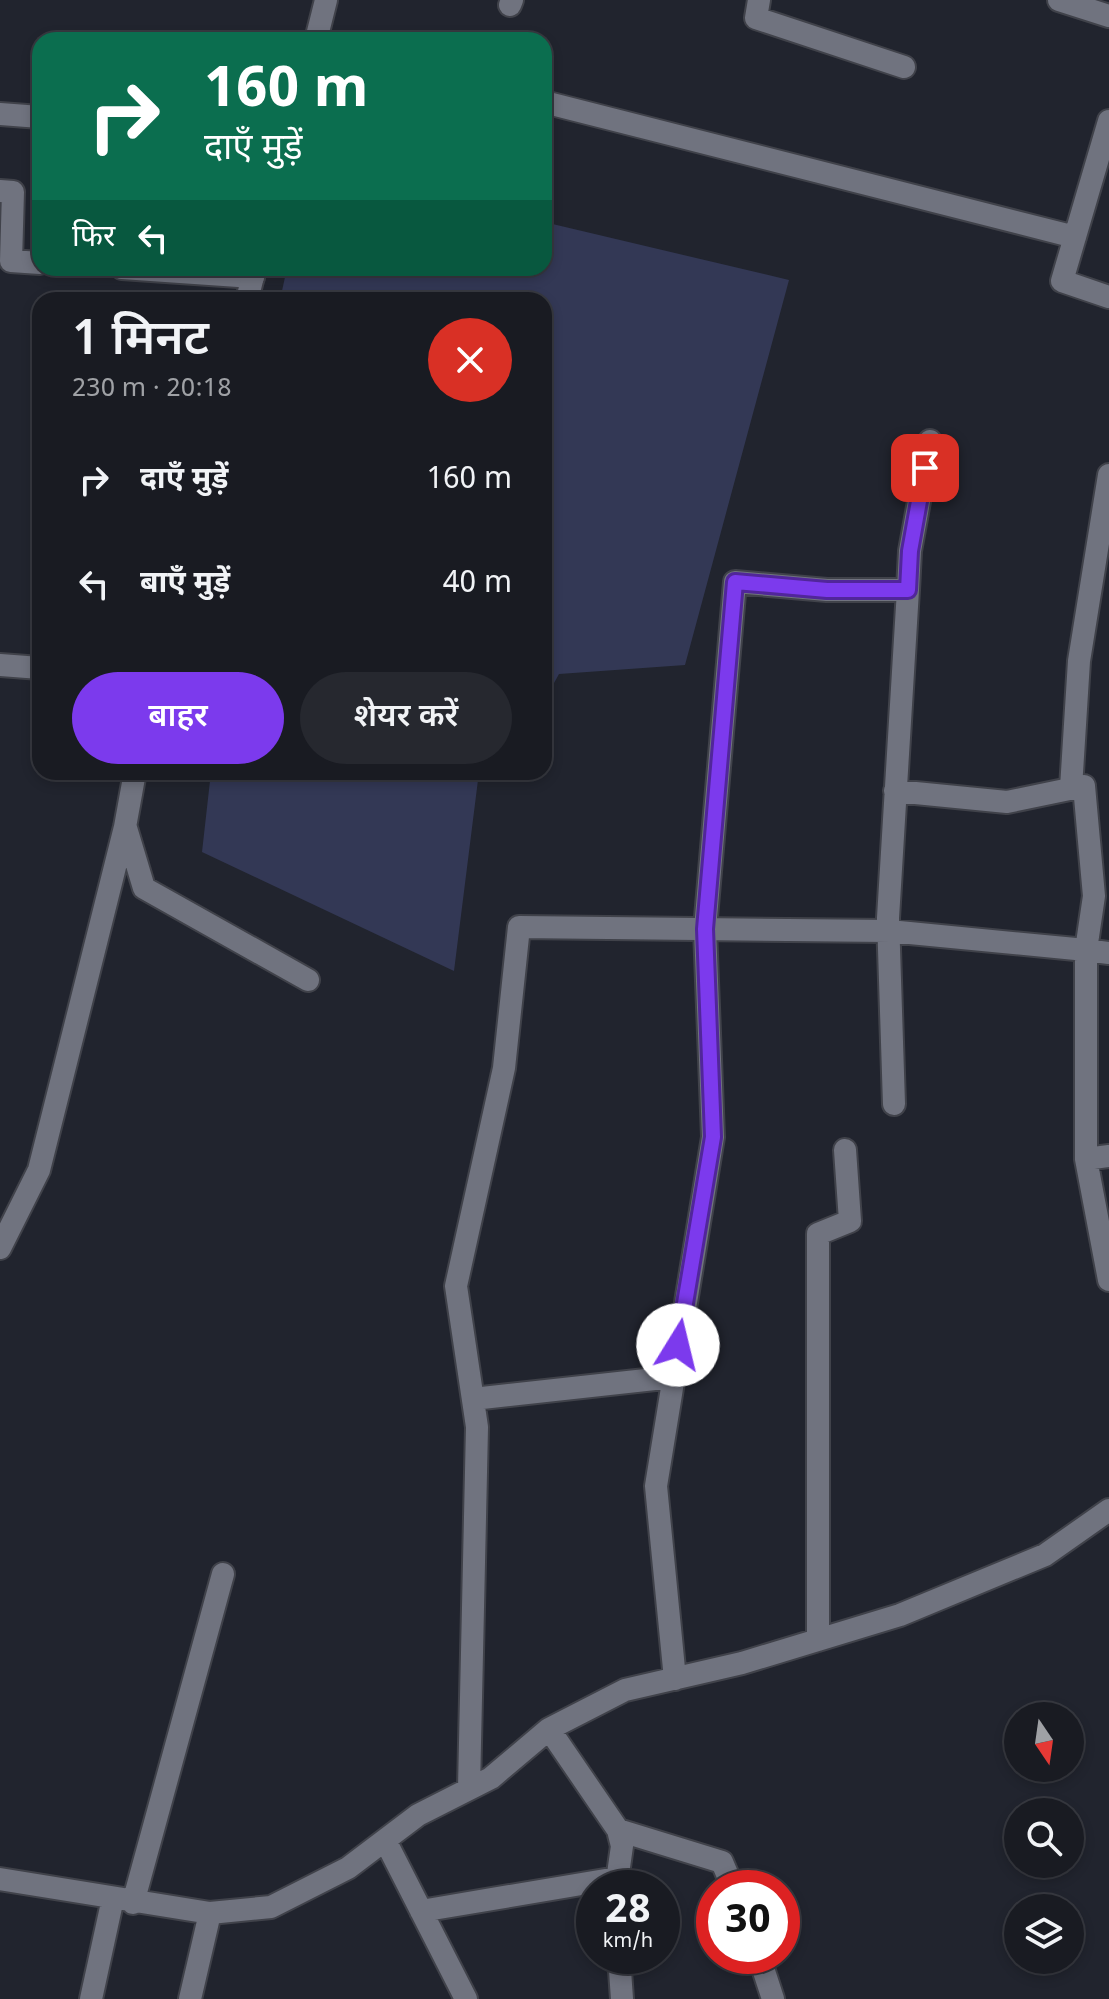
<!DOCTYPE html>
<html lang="hi">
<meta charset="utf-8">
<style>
body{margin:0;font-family:Georgia,"Noto Sans Devanagari",serif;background:#26282f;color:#f1f3f6;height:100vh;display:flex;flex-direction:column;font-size:30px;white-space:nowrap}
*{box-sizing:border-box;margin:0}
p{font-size:26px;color:#9fa1a5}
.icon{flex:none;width:44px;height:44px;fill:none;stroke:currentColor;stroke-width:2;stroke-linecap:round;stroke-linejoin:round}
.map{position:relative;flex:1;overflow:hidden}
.details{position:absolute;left:32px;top:292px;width:520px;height:488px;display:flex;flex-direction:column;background:#191b22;border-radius:24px;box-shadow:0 4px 12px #0003,0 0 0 2px #373940}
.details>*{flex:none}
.hud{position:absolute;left:32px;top:32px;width:520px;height:244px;border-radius:24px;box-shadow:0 4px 12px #0003,0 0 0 2px #373940;background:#0b6e4f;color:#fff;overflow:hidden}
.needle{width:52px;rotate:167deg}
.controls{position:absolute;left:1004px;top:1702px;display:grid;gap:16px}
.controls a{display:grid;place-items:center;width:80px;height:80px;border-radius:50%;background:#191b22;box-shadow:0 4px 12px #0003,0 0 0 2px #373940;font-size:40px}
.speed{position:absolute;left:576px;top:1870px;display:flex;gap:16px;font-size:40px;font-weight:700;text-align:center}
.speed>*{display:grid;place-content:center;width:104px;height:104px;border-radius:50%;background:#191b22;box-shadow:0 4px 12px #0003,0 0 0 2px #373940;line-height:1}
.speed small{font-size:20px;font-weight:400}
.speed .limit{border:12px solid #d22;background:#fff;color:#111}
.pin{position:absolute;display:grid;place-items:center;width:68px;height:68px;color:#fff;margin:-34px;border-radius:16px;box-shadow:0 4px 12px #0006}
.me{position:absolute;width:88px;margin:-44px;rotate:9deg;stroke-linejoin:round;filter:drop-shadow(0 0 6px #0008)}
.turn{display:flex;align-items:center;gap:28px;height:168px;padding:0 40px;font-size:36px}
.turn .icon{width:104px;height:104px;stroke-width:2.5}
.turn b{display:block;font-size:56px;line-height:68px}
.then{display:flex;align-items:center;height:76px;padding:0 40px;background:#0003;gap:16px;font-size:30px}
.round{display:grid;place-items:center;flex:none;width:84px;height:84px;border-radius:42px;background:#26282f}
.summary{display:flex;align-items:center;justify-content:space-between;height:136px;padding:0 40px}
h1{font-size:48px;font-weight:600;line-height:60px}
.button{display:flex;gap:16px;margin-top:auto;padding:16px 40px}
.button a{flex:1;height:92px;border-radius:48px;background:#7c3aed;color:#fff;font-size:32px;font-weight:600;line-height:92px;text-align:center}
.button a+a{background:#26282f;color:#f1f3f6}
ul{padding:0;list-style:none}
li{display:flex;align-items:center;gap:24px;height:104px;padding:0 40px}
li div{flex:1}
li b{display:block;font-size:30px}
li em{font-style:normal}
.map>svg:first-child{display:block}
.green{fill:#333855}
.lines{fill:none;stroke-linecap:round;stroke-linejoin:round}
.minor-casing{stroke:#40424a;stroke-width:26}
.tertiary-casing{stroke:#40424a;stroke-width:26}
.minor{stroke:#70737f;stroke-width:22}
.tertiary{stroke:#70737f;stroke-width:22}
.route-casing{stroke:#51269a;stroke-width:20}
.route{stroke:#7c3aed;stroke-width:14}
</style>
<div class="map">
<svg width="1109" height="1999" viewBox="0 0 1109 1999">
<rect width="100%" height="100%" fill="#21242e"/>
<path class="green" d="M544,222l245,58 -104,385 -126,9 -15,27v-401h-264l7,-32h257z
M211,772h268l-25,199 -252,-119z"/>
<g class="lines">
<g class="minor-casing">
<path id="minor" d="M759,0l-3,18 148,49
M1059,0l50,16
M510,5l2,-5
M544,102l531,135
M0,114l40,3
M1109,121l-47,160 47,16
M0,191l13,1 -2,69 29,2
M122,268l131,9
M908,590l2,-39 20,-110
M1071,788l8,-127 30,-186
M895,791l112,11 77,-16 10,110 -8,54 23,3
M126,828l18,60 164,92
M1086,1159l23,-3
M0,1248l39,-78 86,-343 10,-55
M473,1399l200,-22
M818,1640v-406l32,-13 -5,-71
M675,1679l-19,-193 57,-349 -8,-208 30,-347 92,8h81l-20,328 6,186
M549,1729l69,101 4,16 -6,42
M469,1788l8,-361 -21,-141 48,-218 15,-141 370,4 197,19v209l23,121
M618,1830l104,32 11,26
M385,1840l81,159
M0,1879l210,34 61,-6 77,-39 70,-53 73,-37 58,-49 76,-39 117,-27 158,-48 145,-60 64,-45
M133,1903l90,-329
M421,1911l196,-33
M619,1956l3,43
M759,1956l14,43
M91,1999l22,-101
M190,1999l20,-86"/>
</g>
<g class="tertiary-casing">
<path id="tertiary" d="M316,40l10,-40
M247,300l8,-32
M0,665l40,3"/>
</g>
<use href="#minor" class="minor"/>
<use href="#tertiary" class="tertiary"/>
</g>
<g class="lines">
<g class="route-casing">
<path id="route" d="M678,1345l35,-208 -8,-208 30,-347 92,8h81l2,-39 15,-83"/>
</g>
<use href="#route" class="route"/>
</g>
</svg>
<div class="controls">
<a><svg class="needle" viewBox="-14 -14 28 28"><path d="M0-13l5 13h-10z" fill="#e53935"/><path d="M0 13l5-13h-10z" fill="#9fa1a5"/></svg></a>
<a><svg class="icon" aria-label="search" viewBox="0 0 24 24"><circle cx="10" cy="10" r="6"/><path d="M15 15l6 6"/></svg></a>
<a><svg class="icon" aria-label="layers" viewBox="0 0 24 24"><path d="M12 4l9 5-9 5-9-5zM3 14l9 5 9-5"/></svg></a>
</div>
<div class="speed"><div>28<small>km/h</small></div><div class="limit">30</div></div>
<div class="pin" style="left:925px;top:468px;background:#d93025"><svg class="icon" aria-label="arrive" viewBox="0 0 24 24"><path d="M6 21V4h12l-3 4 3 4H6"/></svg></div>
<svg class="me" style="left:678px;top:1345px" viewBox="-20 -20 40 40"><circle r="19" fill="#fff"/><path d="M0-13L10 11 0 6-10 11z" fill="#7c3aed"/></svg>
<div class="hud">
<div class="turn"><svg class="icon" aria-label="right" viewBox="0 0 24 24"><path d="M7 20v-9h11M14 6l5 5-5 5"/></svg><div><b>160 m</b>दाएँ मुड़ें</div></div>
<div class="then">फिर<svg class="icon" aria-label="left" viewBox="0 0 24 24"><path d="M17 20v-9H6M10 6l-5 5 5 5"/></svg></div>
</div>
<section class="details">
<div class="summary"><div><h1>1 मिनट</h1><p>230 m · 20:18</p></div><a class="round" style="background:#d93025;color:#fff"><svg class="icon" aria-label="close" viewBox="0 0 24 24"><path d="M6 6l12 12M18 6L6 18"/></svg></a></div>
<ul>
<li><svg class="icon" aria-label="right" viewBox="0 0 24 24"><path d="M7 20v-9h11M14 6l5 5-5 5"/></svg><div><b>दाएँ मुड़ें</b></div><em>160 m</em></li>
<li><svg class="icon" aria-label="left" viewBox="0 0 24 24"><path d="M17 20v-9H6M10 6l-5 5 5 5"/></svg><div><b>बाएँ मुड़ें</b></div><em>40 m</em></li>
</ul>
<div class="button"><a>बाहर</a><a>शेयर करें</a></div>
</section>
</div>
